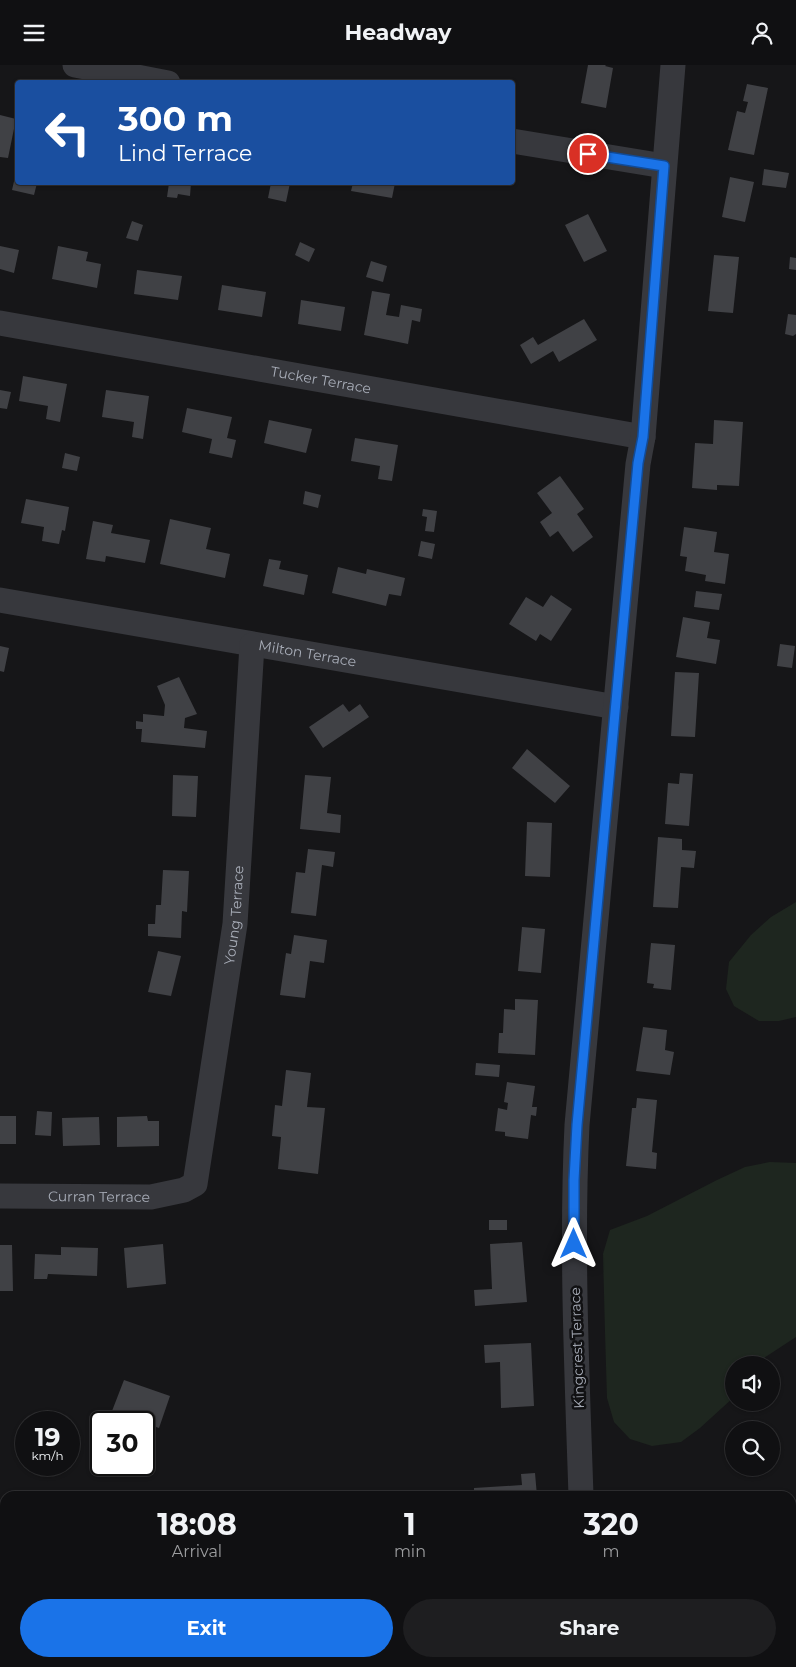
<!DOCTYPE html>
<style>
body{margin:0;font-family:Montserrat,sans-serif;background:#1e1e20;color:#f1f3f6;height:100vh;display:flex;flex-direction:column;font-size:19px;white-space:nowrap}
*{box-sizing:border-box;margin:0}
p{font-size:16px;color:#9c9d9f}
.icon{flex:none;width:28px;height:28px;fill:none;stroke:currentColor;stroke-width:2;stroke-linecap:round;stroke-linejoin:round}
.map{position:relative;flex:1;overflow:hidden}
.details{position:absolute;left:0px;top:1426px;width:796px;height:176px;display:flex;flex-direction:column;background:#101012;border-radius:15px 15px 0 0;box-shadow:0 1px 4px #0004,0 0 0 1px #303032}
.details>*{flex:none}
.guide{position:absolute;left:15px;top:15px;width:500px;height:105px;border-radius:5px;box-shadow:0 1px 4px #0004,0 0 0 1px #303032;background:#1a4fa0;color:#fff;overflow:hidden}
.fabs{position:absolute;left:725px;top:1291px;display:grid;gap:10px}
.fabs a{display:grid;place-items:center;width:55px;height:55px;border-radius:50%;background:#101012;box-shadow:0 1px 4px #0004,0 0 0 1px #303032;font-size:25px}
.speed{position:absolute;left:15px;top:1346px;display:flex;gap:10px;font-size:25px;font-weight:700;text-align:center}
.speed>*{display:grid;place-content:center;width:65px;height:65px;border-radius:50%;background:#101012;box-shadow:0 1px 4px #0004,0 0 0 1px #303032;line-height:1}
.speed small{font-size:12px;font-weight:400}
.speed .limit{border:2px solid #111;border-radius:8px;background:#fff;color:#111}
.pin{position:absolute;display:grid;place-items:center;width:42px;height:42px;color:#fff;margin:-21px;border:2px solid #fff;border-radius:50%;box-shadow:0 1px 5px #0007}
.me{position:absolute;width:55px;margin:-28px;rotate:0deg;stroke-linejoin:round;filter:drop-shadow(0 0 4px #0008)}
.turn{display:flex;align-items:center;gap:18px;height:105px;padding:0 20px;font-size:22px}
.turn .icon{width:65px;height:65px;stroke-width:2.5}
.turn b{display:block;font-size:35px;line-height:42px}
.eta{display:flex;justify-content:space-evenly;align-items:center;height:85px;text-align:center}
.eta b{font-size:30px;font-weight:700;line-height:35px}
.button{display:flex;gap:10px;margin-top:auto;padding:10px 20px}
.button a{flex:1;height:58px;border-radius:30px;background:#1a73e8;color:#fff;font-size:20px;font-weight:700;line-height:58px;text-align:center}
.button a+a{background:#1e1e20;color:#f1f3f6}
header{display:flex;justify-content:space-between;align-items:center;height:65px;padding:0 20px;background:#101012;font-size:22px;font-weight:700}
.map>svg:first-child{display:block}
.green{fill:#1e261f}
.building{fill:#404145}
.lines{fill:none;stroke-linecap:round;stroke-linejoin:round}
.street{stroke:#37383d;stroke-width:25}
.route-casing{stroke:#114b97;stroke-width:12}
.route{stroke:#1a73e8;stroke-width:9}
.labels{text-anchor:middle;dominant-baseline:central;stroke-width:5;stroke-linejoin:round;paint-order:stroke}
.street-label{font-size:14px;fill:#a8adb8;stroke:#111113}
</style>
<header><svg class="icon" aria-label="menu" viewBox="0 0 24 24"><path d="M4 6h16M4 12h16M4 18h16"/></svg>Headway<svg class="icon" aria-label="person" viewBox="0 0 24 24"><circle cx="12" cy="8" r="4"/><path d="M4 21q1-7 8-7t8 7"/></svg></header>
<div class="map">
<svg width="796" height="1602" viewBox="0 0 796 1602">
<rect width="100%" height="100%" fill="#161618"/>
<path class="green" d="M796,837v115l-17,4h-20l-25,-15 -8,-17 3,-27 22,-27 20,-18z
M770,1097l26,1v174l-43,28h-19v32l-34,31 -19,14 -29,4 -22,-7 -16,-17 -7,-24 -2,-66 -2,-78 7,-24 37,-14 70,-36 28,-13z"/>
<path class="building" d="M588,0h18l-1,1 8,2 -7,40 -25,-5z
M747,19l21,4 -14,67 -26,-5 9,-39 8,2 3,-11 -5,-1z
M0,50l16,4 -8,39 -8,-1z
M764,104l25,4 -3,15 -24,-3z
M15,112h3v6h19l-3,12 -22,-5z
M730,112l24,5 -9,40 -23,-5z
M169,118h22l-1,13 -12,-2 -1,4 -10,-1z
M271,118h19l-4,19 -18,-4z
M353,118h42l-3,15 -41,-7z
M588,149l19,37 -23,11 -19,-37z
M132,156l11,4 -5,16 -12,-3z
M300,177l15,7 -6,13 -14,-7z
M0,181l19,4 -5,23 -14,-4z
M58,181l30,6 -2,9 15,3 -4,24 -45,-9z
M714,190l25,2 -6,56 -25,-2z
M790,192l6,1v12l-7,-1z
M371,196l16,5 -4,16 -17,-5z
M137,205l45,6 -4,24 -44,-6z
M222,220l44,7 -4,25 -44,-7z
M372,226l18,3 -4,21 13,2 2,-12 21,4 -2,13 -8,-2 -4,24 -44,-9z
M301,235l44,7 -4,24 -43,-7z
M788,249l8,1v19l-3,2 -8,-2z
M584,254l13,21 -38,22 -6,-11 -22,13 -11,-19 13,-8 5,8z
M23,311l44,8 -7,38 -14,-3 2,-13 -29,-5z
M0,325l11,2 -4,17 -7,-1z
M106,325l43,6 -6,43 -11,-2 2,-15 -32,-5z
M187,343l45,9 -5,21 9,2 -4,18 -23,-5 3,-14 -30,-7z
M269,355l43,9 -6,24 -42,-10z
M714,355l29,2 -4,64 -22,-1v5l-25,-2 3,-45 18,1z
M355,373l43,7 -6,36 -14,-2 2,-13 -29,-5z
M65,388l15,4 -3,14 -15,-3z
M560,411l24,33 -7,5 16,23 -20,15 -15,-21 -8,6 -10,-15 12,-9 -15,-20z
M305,426l16,4 -3,13 -15,-4z
M26,434l43,8 -4,24 -3,-1 -3,14 -17,-3 2,-14 -23,-4z
M423,444l14,2 -3,21 -9,-1 2,-14 -5,-1z
M170,454l41,9 -5,21 24,5 -5,24 -65,-14z
M93,456l20,4 -2,8 39,7 -5,23 -39,-7 -1,6 -19,-3z
M684,462l33,5 -3,20 15,2 -4,30 -20,-3 1,-6 -21,-4 2,-14 -7,-1z
M421,476l14,3 -3,15 -14,-3z
M269,494l12,2 -2,8 29,6 -4,20 -41,-9z
M338,502l28,7 1,-5 38,9 -4,18 -12,-2 -3,12 -54,-13z
M696,526l26,3 -3,16 -25,-3z
M551,530l21,14 -21,32 -11,-7 -4,7 -27,-17 17,-27 17,10z
M683,552l27,5 -3,16 13,2 -4,24 -40,-7z
M780,579l15,2 -3,22 -15,-2z
M0,581l9,2 -5,24 -4,-1z
M675,607l24,1 -4,64 -24,-1z
M179,612l18,37 -12,4 -1,10 23,3 -2,17 -64,-6 1,-13h-6v-8l7,1v-8l21,2 1,-11 -8,-19z
M343,639l6,8 11,-8 9,13 -46,31 -14,-21z
M527,684l43,37 -15,17 -43,-35z
M680,708l13,1 -4,52 -24,-2 3,-41 11,1z
M173,710l25,1 -2,41 -24,-1z
M305,710l26,2 -4,36 14,2 -1,18 -40,-4z
M527,757l25,1 -2,54 -25,-1z
M658,772l24,2v11l14,1 -2,17 -13,-1 -3,41 -25,-1z
M308,784l27,3 -2,15 -11,-2 -6,51 -25,-3 5,-41 9,1z
M163,805l26,1 -2,41 -5,-1 -1,27 -33,-2v-12h7l1,-19h5z
M522,862l23,2 -4,44 -23,-2z
M294,870l33,5 -3,23 -14,-2 -5,37 -25,-3 6,-42 5,1z
M651,878l24,2 -4,45 -18,-2 1,-4 -7,-1z
M158,886l23,5 -10,40 -23,-4z
M515,934l23,1 -3,55 -37,-2 1,-20h4l1,-24 11,1z
M643,962l24,3 -2,20 9,2 -4,23 -34,-4z
M476,998l24,2 -1,12 -24,-2z
M286,1005l25,3 -4,34 18,1 -7,66 -40,-5 3,-32 -9,-1 3,-31 7,1z
M507,1017l28,4 -3,21h5l-1,9 -5,-1 -3,24 -23,-3v-4l-10,-1 3,-23 9,2 1,-7 -4,-1z
M637,1033l20,2 -5,52 5,1 -1,16 -30,-3 6,-58h4z
M37,1046l15,1 -1,24 -16,-1z
M0,1051h16v28h-16z
M147,1051l1,5h11v25l-42,1v-30z
M99,1052l1,28 -37,1 -1,-28z
M489,1155h18v10h-18z
M522,1177l5,60 -52,4 -1,-16 18,-1 -2,-45z
M163,1179l3,40 -39,4 -3,-40z
M0,1180h12l1,46h-13z
M61,1182l37,1 -1,28 -49,-2 -1,5h-13l1,-25 26,1z
M531,1278l3,63 -33,2 -1,-46 -15,1 -1,-18z
M124,1315l46,16 -11,32 -29,-10 -1,5h-13l3,-10 -7,-2z
M535,1408l2,23h-63v-8l48,-3 -1,-11z
M672,1428v3h-31v-1z"/>
<g class="lines">
<g class="street">
<path d="M75,0l93,18"/>
<path d="M512,76l152,25"/>
<path id="s1" d="M0,258l643,114"/>
<path id="s2" d="M0,535l616,107"/>
<path id="s3" d="M0,1131l151,1 33,-7 11,-6 40,-260 17,-279"/>
<path d="M581,1431c-4,-123 -10,-247 -4,-371l61,-661 5,-27 30,-372"/>
<path d="M593,1598v4"/>
</g>
</g>
<g class="lines">
<g class="route-casing">
<path id="route" d="M574,1179v-64l3,-55 61,-662 5,-26 21,-271 -76,-12"/>
</g>
<use href="#route" class="route"/>
</g>
<g class="labels">
<g class="street-label">
<text stroke="none"><textPath href="#s1" startOffset="326">Tucker Terrace</textPath></text>
<text stroke="none"><textPath href="#s2" startOffset="312">Milton Terrace</textPath></text>
<text stroke="none"><textPath href="#s3" startOffset="469">Young Terrace</textPath></text>
<text stroke="none"><textPath href="#s3" startOffset="99">Curran Terrace</textPath></text>
<text transform="translate(577 1283) rotate(-92)">Kingcrest Terrace</text>
</g>
</g>
</svg>
<div class="fabs">
<a><svg class="icon" aria-label="sound" viewBox="0 0 24 24"><path d="M4 9h4l5-4v14l-5-4H4zM17 9q2 3 0 6"/></svg></a>
<a><svg class="icon" aria-label="search" viewBox="0 0 24 24"><circle cx="10" cy="10" r="6"/><path d="M15 15l6 6"/></svg></a>
</div>
<div class="speed"><div>19<small>km/h</small></div><div class="limit">30</div></div>
<div class="pin" style="left:588px;top:89px;background:#d93025"><svg class="icon" aria-label="arrive" viewBox="0 0 24 24"><path d="M6 21V4h12l-3 4 3 4H6"/></svg></div>
<svg class="me" style="left:574px;top:1179px" viewBox="-20 -20 40 40"><path d="M0-17L14 15 0 8-14 15z" fill="#1a73e8" stroke="#fff" stroke-width="4"/></svg>
<div class="guide">
<div class="turn"><svg class="icon" aria-label="left" viewBox="0 0 24 24"><path d="M17 20v-9H6M10 6l-5 5 5 5"/></svg><div><b>300 m</b>Lind Terrace</div></div>
</div>
<section class="details">
<div class="eta">
<div><b>18:08</b><p>Arrival</p></div>
<div><b>1</b><p>min</p></div>
<div><b>320</b><p>m</p></div>
</div>
<div class="button"><a>Exit</a><a>Share</a></div>
</section>
</div>
